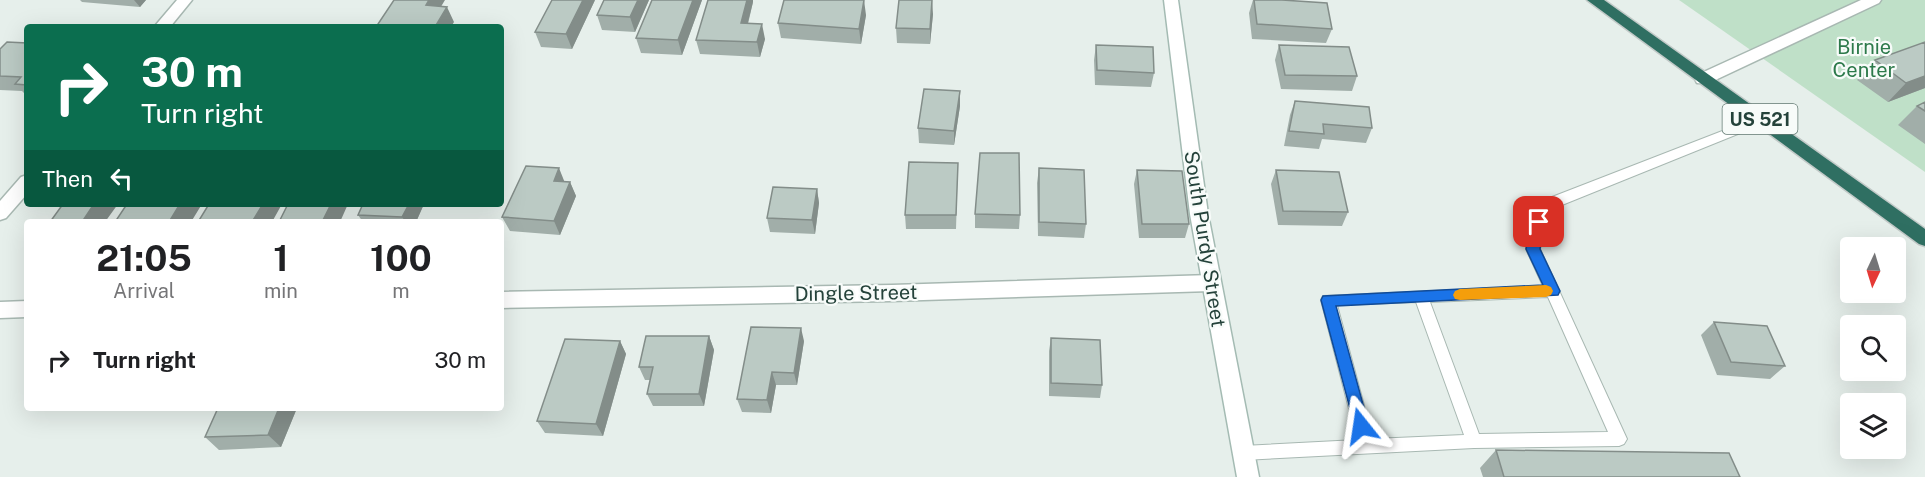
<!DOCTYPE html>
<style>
body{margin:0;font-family:"Public Sans",sans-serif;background:#f2f2f2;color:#202124;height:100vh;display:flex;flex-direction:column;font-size:22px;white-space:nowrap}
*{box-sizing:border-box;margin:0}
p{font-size:20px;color:#757577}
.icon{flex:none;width:33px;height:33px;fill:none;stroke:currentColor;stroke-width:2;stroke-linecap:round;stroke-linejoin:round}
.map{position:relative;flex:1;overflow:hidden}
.sheet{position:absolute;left:24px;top:219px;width:480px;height:192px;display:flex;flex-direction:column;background:#fff;border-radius:6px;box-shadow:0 6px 24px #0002}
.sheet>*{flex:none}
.hud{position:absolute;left:24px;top:24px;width:480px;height:183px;border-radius:6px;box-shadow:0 6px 24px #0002;background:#0b6e4f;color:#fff;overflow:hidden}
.needle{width:39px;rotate:184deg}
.buttons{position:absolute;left:1840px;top:237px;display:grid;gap:12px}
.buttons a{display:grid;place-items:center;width:66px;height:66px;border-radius:6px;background:#fff;box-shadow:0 6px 24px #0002;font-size:30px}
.pin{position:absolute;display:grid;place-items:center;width:51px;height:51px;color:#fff;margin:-26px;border-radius:12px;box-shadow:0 3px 9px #0006}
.me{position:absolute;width:66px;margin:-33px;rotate:345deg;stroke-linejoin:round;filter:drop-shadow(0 0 4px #0008)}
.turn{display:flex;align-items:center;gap:21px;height:126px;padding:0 18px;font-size:27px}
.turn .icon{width:78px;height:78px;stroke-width:2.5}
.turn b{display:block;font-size:42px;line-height:51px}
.then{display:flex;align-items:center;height:57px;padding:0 18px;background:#0003;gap:12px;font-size:22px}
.eta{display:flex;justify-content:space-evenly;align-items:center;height:102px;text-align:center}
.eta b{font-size:36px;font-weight:700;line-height:42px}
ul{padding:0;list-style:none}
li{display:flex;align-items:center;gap:18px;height:78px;padding:0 18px}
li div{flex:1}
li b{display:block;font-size:22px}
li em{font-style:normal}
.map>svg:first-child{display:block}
.green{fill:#bfe0c8}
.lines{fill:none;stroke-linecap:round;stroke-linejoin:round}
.lane-casing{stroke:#a8b8b2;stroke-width:2}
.street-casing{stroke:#a8b8b2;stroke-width:3}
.secondary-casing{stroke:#a4bbb3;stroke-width:3}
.highway-casing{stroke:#c2cac8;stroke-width:3}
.lane{fill:#fff;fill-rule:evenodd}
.street{fill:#fff;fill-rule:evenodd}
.secondary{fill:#fff;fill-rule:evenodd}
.highway{fill:#2f6f62;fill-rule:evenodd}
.wall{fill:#a1aea9}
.shaded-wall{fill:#838d89}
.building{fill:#bbcac4;stroke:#838d89;stroke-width:1.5}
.route{fill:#1a73e8;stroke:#114b97;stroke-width:1.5}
.slow{fill:#f59e0b}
.labels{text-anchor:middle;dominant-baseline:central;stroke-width:4.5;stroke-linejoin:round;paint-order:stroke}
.shield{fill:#f7fbf9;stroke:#637a73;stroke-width:1.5}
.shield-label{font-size:18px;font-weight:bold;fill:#24423a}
.park-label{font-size:20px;fill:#2d7a4b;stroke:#f7fbf9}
.street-label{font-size:20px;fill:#24423a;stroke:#f7fbf9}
</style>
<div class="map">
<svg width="1925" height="477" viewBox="0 0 1925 477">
<rect width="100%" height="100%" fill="#e6efeb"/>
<path class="green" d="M1679,0h246v172z"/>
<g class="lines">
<g class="lane-casing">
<path id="lane" d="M1761,116l6,4 -2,3 -203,82 -17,19 -5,25 87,190 -3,5 -5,2 -145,2 -231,12 -6,-2 -2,-5 2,-5 6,-2 114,-6 -36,-140 2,-4 220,-10 -17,-37 6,-27 20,-25zM1548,297l60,135 -129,2 -49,-132zM1416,302l48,133 -91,4 -36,-134z"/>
</g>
<g class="street-casing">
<path id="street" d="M177,0h15l-22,27h-16z
M1861,0h20l-2,3 -170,80h-12l-2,-4 2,-4z
M27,175v19l-21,24 -6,2v-19l21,-24z
M1211,275l7,3 2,5 -2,5 -7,3 -319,10 -391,7v-16l391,-7z
M27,301v16l-27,1v-16z"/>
</g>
<g class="secondary-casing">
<path id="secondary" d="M1164,0h14l30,214 51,263h-22l-47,-263z"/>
</g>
<g class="highway-casing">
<path id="highway" d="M1587,0h17l321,229v17l-6,-2z"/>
</g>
<use href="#lane" class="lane"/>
<use href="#street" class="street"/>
<use href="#secondary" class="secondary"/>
<use href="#highway" class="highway"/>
</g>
<path class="wall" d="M80,0h66l-6,7 -58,-5z
M595,0l-23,49 -31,-2 -6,-15z
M649,0l-14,32 -33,-2 -5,-15z
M652,0h50l-20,55 -41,-2 -5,-15z
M1253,0h29l50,29 -6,14 -74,-4 -3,-26z
M753,2l-5,22 17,15 -5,18 -60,-3 -4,-14z
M933,14l-3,30 -33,-1 -1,-15z
M866,15l-5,29 -80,-6 -3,-15z
M1925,42v46l-37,14 -31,-22 18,-20z
M27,43v53l-5,-5 -22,-1v-41z
M1096,45l58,28 -3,14 -56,-2 -1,-25z
M1279,45l78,31 -5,15 -71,-2 -6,-29z
M960,91v15l-6,39 -35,-2 -1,-15z
M1295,101l77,27 -6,15 -44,-4 -3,10 -35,-3 6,-31z
M1925,102v42l-27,-19 19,-19z
M958,163l-2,66h-50l-1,-14z
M1039,168l47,56 -2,14 -46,-2 -1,-53z
M1137,170l52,54 -4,14h-46l-5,-54z
M1276,170l72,42 -6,14 -64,-1 -7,-41z
M565,182h5l6,14 -16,39 -50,-4 -8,-14z
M817,189l2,14 -4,31 -45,-2 -3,-14z
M424,204l-8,18h-53l-5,-7z
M975,214l45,1 -1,14 -44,-1z
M1714,322l71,44 -15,13 -53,-4 -16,-40z
M709,336l5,14 -10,56h-51l-6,-12 3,-14h-5l-6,-13z
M1051,338l51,47 -2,13 -51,-2v-45z
M620,341l6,13 -23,82 -58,-3 -8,-12z
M804,341l-7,44h-21l-5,28 -29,-1 -5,-13z
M218,408h79l-16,39 -62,3 -14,-13z
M1496,450l244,27h-257l-3,-9z"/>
<path class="shaded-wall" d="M134,0h12l-6,7z
M429,0h16l-12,20 -7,-15z
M583,0h12l-23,49 -6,-15z
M638,0h11l-14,32 -5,-15z
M693,0h9l-20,55 -4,-15z
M747,0h6v2l-9,36 -3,-15z
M864,0l2,15 -5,29 -2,-15z
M932,0l1,14 -3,30v-15z
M447,7l7,15 -3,5h-16z
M762,24l3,15 -5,18 -3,-15z
M1925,76v12l-37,14 18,-19z
M960,91v15l-6,39v-14z
M559,168l6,15 -11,-2z
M570,182l6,14 -16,39 -6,-14z
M817,189l2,14 -4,31 -3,-14z
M94,204h24l-13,18h-23z
M180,204h22l-11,18h-22z
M263,204h19l-10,18h-20z
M331,204h17l-8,18h-18z
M409,204h15l-8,18h-10l-4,-5z
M801,328l3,13 -7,44 -3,-12z
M709,336l5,14 -10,56 -5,-12z
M620,341l6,13 -23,82 -7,-12z
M772,372l4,13 -5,28 -4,-13z
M279,408h18l-16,39 -13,-12z"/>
<path class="building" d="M394,0h35l-3,5 21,2 -12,20h-59z
M552,0h31l-17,34 -31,-2z
M604,0h34l-8,17 -33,-2z
M652,0h41l-15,40 -42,-2z
M708,0h39l-6,23 21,1 -5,18 -61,-2z
M784,0h80l-5,29 -81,-6z
M899,0h33l-2,29 -34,-1z
M1254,0h28l45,3 5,26 -75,-5z
M7,42l20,1v42l-12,-1 6,-7 -21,-1v-27z
M1925,42v34l-19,7 -31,-23z
M1096,45l57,2 1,26 -57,-3z
M1279,45l70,2 8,29 -72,-1z
M924,89l36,2 -6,40 -36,-3z
M1295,101l74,6 3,21 -49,-4 1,10 -35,-3z
M1925,102v9l-8,-5z
M980,153h39l1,62 -45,-1z
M909,162l49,1 -2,52h-51z
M526,166l33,2 -5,13 16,1 -16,39 -52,-4z
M1039,168l45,2 2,54 -47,-2z
M1137,170l45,1 7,53h-47z
M1276,170l63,2 9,40 -65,-1z
M773,187l44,2 -5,31 -45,-2z
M63,204h31l-12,18h-32z
M127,204h53l-11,18h-54z
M209,204h54l-11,18h-54z
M288,204h43l-9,18h-43z
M363,204h46l-7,13 -44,-2z
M1714,322l53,4 18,40 -54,-4z
M751,327l50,1 -7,45 -22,-1 -5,28 -30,-1z
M646,336h63l-10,58h-52l6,-27h-14z
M1051,338l49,2 2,45 -51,-2z
M565,339l55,2 -24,83 -59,-3z
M218,408h61l-11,27 -63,2z
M1496,450l233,3 11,24h-236z"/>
<path class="route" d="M1539,217l6,5 -5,27 20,42 -2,4 -222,11 33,120 -2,5 -6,2 -5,-2 -35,-131 2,-4 220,-11 -17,-36 6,-27z"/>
<path class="slow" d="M1546,285l5,2 2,4 -2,4 -5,2 -86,3 -5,-1 -2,-4 2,-4 5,-2z"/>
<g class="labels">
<rect class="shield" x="1722.5" y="104" width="75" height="30" rx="4.5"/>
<g class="shield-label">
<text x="1760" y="119">US 521</text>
</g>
<g class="park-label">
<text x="1864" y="47">Birnie<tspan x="1864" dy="23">Center</tspan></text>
</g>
<g class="street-label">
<text transform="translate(1205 239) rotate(81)">South Purdy Street</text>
<text transform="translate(856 293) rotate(-1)">Dingle Street</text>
</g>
</g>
</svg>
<div class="buttons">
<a><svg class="needle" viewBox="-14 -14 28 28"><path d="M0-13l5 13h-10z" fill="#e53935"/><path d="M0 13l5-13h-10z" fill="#757577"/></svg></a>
<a><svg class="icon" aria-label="search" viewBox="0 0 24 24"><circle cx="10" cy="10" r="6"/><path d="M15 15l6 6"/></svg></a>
<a><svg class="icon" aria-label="layers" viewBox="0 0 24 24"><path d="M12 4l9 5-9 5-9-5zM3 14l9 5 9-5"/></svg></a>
</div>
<div class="pin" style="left:1539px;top:222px;background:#d93025"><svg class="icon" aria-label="arrive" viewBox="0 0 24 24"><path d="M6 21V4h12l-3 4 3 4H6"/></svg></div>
<svg class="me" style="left:1361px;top:426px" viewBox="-20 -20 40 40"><path d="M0-17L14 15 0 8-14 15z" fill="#1a73e8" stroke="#fff" stroke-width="4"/></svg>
<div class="hud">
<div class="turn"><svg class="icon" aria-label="right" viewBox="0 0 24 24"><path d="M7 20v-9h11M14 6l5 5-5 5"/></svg><div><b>30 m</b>Turn right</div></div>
<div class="then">Then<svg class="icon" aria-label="left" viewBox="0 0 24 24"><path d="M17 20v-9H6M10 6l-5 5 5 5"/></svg></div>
</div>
<section class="sheet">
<div class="eta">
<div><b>21:05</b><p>Arrival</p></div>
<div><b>1</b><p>min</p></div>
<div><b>100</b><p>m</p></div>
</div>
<ul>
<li><svg class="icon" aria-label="right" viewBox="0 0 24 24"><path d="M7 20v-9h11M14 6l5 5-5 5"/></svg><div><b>Turn right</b></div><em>30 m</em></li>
</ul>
</section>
</div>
